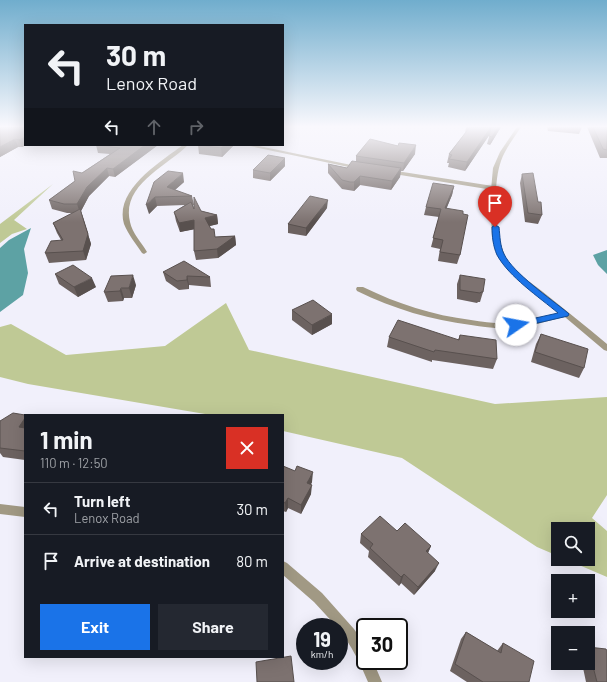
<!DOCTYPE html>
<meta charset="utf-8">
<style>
body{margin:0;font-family:Barlow,sans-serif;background:#242831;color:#f1f3f6;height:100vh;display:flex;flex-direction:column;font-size:15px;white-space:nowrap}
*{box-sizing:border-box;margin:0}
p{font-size:13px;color:#9ea1a6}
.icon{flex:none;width:22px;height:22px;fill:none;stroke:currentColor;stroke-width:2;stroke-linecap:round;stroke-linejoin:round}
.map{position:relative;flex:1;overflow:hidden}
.side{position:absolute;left:24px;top:414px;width:260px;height:244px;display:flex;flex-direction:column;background:#171b24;border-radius:0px;box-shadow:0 4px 16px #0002}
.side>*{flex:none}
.hud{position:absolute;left:24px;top:24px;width:260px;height:122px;border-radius:0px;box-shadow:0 4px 16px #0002;background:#171b24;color:#f1f3f6;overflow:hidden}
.tools{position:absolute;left:551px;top:522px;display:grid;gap:8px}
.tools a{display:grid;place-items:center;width:44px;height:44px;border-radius:0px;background:#171b24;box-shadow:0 4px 16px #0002;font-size:20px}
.speed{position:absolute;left:296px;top:618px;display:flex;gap:8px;font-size:20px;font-weight:700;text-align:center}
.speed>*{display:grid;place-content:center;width:52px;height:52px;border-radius:50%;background:#171b24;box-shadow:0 4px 16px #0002;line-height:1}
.speed small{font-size:10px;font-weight:400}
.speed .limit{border:2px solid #111;border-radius:6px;background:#fff;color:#111}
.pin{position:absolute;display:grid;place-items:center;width:34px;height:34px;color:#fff;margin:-41px -17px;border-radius:50% 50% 50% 0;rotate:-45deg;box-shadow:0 0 4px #0007}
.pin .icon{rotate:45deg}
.me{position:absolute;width:44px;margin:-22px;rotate:78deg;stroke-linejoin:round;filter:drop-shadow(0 0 3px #0008)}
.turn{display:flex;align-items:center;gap:14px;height:84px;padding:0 16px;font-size:18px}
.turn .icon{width:52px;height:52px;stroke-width:2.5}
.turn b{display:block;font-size:28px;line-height:34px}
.lanes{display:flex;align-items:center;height:38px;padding:0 16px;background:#0003;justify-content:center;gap:20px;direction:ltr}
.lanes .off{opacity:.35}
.round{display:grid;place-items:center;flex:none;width:42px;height:42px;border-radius:0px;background:#242831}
.headline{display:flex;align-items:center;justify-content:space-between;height:68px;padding:0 16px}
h1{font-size:24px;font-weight:700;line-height:30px}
.button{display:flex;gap:8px;margin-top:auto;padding:8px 16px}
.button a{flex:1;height:46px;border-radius:0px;background:#1a73e8;color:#fff;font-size:16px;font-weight:700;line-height:46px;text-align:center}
.button a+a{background:#242831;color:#f1f3f6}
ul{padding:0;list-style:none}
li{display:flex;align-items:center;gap:12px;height:52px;padding:0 16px;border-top:1px solid #363941}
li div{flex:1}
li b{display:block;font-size:15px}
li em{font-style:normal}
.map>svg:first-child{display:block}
.forest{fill:#bfc995}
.water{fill:#5da2a4}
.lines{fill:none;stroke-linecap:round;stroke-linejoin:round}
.minor{fill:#a19984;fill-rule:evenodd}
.tertiary{fill:#a19984;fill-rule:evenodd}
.wall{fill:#6c6260}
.shaded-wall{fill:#58504e}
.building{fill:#7d7270;stroke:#58504e}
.route{fill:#1a73e8;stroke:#114b97}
</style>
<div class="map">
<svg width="607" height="682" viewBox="0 0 607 682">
<rect width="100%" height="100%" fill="#f1f0fb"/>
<path class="forest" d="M53,184l-39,36 13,9 -15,5 -12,9v-19z
M226,303l23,47 246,54 112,-7v98l-15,23 15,13v46l-42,-18h23v-30h-30v27l-21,-9 -135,-89 -119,-27v-16h-72l-183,-31 -28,-7v-50l11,-3 55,31 99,-9z"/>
<path class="water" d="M31,228l-7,21 4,24 -5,22 -23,17v-64l9,-8z
M607,250v24l-9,-9 -5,-10z"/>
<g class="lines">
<path class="minor" d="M183,145h5c-21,21 -67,40 -58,77 2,11 12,21 17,30l-3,2 -2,-1c-6,-9 -14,-19 -18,-29 -10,-34 36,-62 59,-79z
M245,145h9l107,22 -3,2z
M390,170l103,16 3,2 -3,2 -105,-17v-2z
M357,287h6c35,17 69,28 108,33 13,2 26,4 40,3 18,-1 36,-7 54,-10l4,2 -4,2c-18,4 -36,10 -54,11 -13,1 -27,-1 -40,-3 -40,-5 -77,-16 -114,-34l-1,-2z
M0,504l25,3v10l-25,-3z
M283,561l4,2 35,30 32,36 11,16v16h8l9,21h-14c-8,-19 -16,-36 -29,-52v-3h-2l-23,-25 -31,-27z"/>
<path class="tertiary" d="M517,127h4c-7,11 -16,22 -20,34 -9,24 -7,86 11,106 9,9 21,17 31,25 21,17 43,34 64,52v7l-3,-1 -96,-81 -13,-22 -3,-11 -1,-22v-24l2,-22 7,-16z"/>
</g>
<path class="wall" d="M0,127h25v18h1l-4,2h-4l-18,10z
M466,127h35l-11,18 -3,-1 3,-10 -25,37 -17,-4 1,-4h-2l2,-9 16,-21z
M547,127h35l-3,7 -31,-3z
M587,127h20v31h-7z
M96,145h62l-43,32 -6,-1 -20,20 -8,15 10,33 -5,16 -37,3 -4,-10 16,-13 -4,-7 -4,-10 21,-10h-7l-15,-4 -3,-9 26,-19 7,-8 28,-19 -12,-1z
M198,145h36l-12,12 -23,-3z
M398,146l17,8 -12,17h-2l-1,6 -9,13 -31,-5 -6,6 -12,-2 -14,-16v-9l19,4 9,-7v-5z
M285,158v8l-15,15 -17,-3v-8z
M522,174l16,28 4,13 -4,9 -13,-2 -5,-39z
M154,182h30l-9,8 17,6 2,9h-1l1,4 23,6 1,9 -9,2 6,11 20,-1 1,9 -18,13 -22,2 -2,-9v-22l-14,3 -4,-11 -2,-9 11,-7 -28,1 -8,8z
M454,186l-2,9 -6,14 17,5 -3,41 -3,9 -19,-3 2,-12 -9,-2 8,-30 -15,-2 2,-8z
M327,208l-21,28 -18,-3v-9z
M163,272l47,5 1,10 -22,-2v4l-10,1 -13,-9z
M55,274l41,13 -18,10 -19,-13z
M460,275l23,17 -3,10h-2l-1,1 -20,-4v-15z
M136,285l-4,13h-8l-1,3 -15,1 -4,-10z
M292,310l40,14 -20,11 -20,-15z
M541,334l43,34 -5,10 -48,-16 5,-18z
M460,335l37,24 -4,10 -61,-9v2l-45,-15 2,-10 69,3z
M25,415v45l-22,-3 -3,-4v-32z
M283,466l29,16 -1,2v10l-10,20 -13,-6 -2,4 -3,-1z
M397,531l34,15 -3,7 7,18 -21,24 -13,-12 -2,3 -31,-29 1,-6 -9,-8 1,-9z
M466,632l31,19 6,-8 26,39h-62l-17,-11 11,-32z
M588,647l18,4 1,31h-21l-4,-19h6z"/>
<path class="shaded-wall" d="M491,127l-1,7 -25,37 2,-9z
M498,127h3l-11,18 2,-8z
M25,137v8h1l-4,2 -3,-7z
M15,139l3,8 -18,10v-10z
M145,145h13l-43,32 -2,-8z
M225,145h9l-12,12 -1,-9z
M416,145l-1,9 -12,17 1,-8z
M285,158v8l-15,15v-8z
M107,168l2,8 -20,20 -8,15 10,33 -5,16 -3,-9 -3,-38 -3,-9 10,-17z
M401,168l-1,9 -9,13 1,-9z
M183,173l1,9 -15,13 -2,-8z
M360,176v9l-6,6v-9z
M454,186l-2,9 -9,22 2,-9z
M155,197l2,9 -8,8 -3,-9z
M328,200l-1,8 -21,28v-8z
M217,215l1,9 -12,3 -1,-9z
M194,220l2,9 -16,3 -1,-9z
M235,236l1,9 -18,13 -1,-9z
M133,275l3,10 -4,13 -3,-10z
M187,276l2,9v4l-2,-9z
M92,278l4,9 -18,10 -4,-10z
M121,288l3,10 -1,3 -3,-10z
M332,314v10l-20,11v-10z
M25,418v19l-6,-10z
M313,472l-1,10 -5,10v-9z
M312,485l-1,9 -10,20v-9z
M288,498v10l-2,4 -1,-9z
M431,546l-4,9 -1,-4z
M439,563l-4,8 -21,24 4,-8z
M404,574l-3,9 -2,3 2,-9z"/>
<path class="building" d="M0,127h25v10l-6,3 -4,-1 -15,8z
M470,127h21l-24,35 -18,-3 3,-4 -3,-1z
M491,127h7l-6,10 -3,-1z
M593,127h14v23l-4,-1z
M370,139l28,7 1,-3 17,2 -12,18 -48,-7z
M97,145h48l-32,24 -6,-1 -20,19 -10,17h-13l-15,-4 26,-19 -2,-10 9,2 38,-25z
M198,145h27l-4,3z
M268,155l17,3 -15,15 -17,-3z
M352,161l49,7 -9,13 -32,-5 -6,6h-4l-8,-2 -14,-16 19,4z
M168,171l15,2 -16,14 25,9 -37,1 -9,8 8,-23z
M533,173l5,29h3l1,13 -14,-2 -6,-39z
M433,183l21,3 -9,22 18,3v3l5,1 -8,40 -20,-3 3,-12 -10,-2 8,-29 -15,-2z
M310,196l18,4 -22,28 -18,-4z
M194,197l7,14 16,4 -12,3 6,11h3l1,8 20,-1 -18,13 -23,2v-31l-15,3 -5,-11 17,-10 3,7z
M80,209l8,25 -5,17 -38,2 6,-12 12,-1 -10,-17z
M184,261l26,16 -23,-1v4l-10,1 -14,-9z
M73,265l19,13 -18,9 -19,-13z
M133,275l-4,13h-8l-1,3 -16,1 7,-16z
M460,275l25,4 -2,13h-2l-1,1 -20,-3z
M313,300l19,14 -20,11 -20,-15z
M398,320l61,20 1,-5 36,5 1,19 -62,-9 -1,2 -45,-15z
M541,334l47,15 -4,19 -49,-16z
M13,413l12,2v3l-6,9 6,1v23l-25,-3v-27z
M283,466l12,5 2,-5 16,6 -6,11 5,2 -11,20 -13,-7 -3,5 -2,-1z
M380,516l17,15 8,-8 26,23 -5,5 13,12 -21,24 -14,-13 -3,3 -31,-29 3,-4 -12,-10z
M466,632l35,21 2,-10 31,18 -5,21h-46l-28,-18z
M588,647l18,2 1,2v31h-10z
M291,656l3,26h-37l-1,-20z"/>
<linearGradient id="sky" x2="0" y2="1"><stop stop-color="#70adcd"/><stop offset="0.57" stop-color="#f9f8fd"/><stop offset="1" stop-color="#f9f8fd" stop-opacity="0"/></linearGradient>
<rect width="607" height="222" fill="url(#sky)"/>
<path class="route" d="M495,225l4,2c1,9 1,19 5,27 9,19 47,45 64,59l1,1 -1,2 -52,12 -3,-1 -1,-2 1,-2 45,-10c-19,-16 -49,-36 -61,-58 -4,-9 -5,-19 -5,-28z"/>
</svg>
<div class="tools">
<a><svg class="icon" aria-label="search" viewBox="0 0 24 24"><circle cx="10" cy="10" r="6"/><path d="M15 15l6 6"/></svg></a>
<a>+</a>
<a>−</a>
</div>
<div class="speed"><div>19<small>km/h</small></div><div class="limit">30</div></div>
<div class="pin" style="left:495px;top:227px;background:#d93025"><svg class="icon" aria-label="arrive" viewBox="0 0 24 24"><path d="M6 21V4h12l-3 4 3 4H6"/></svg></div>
<svg class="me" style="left:516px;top:325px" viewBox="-20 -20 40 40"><circle r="19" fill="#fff"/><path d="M0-13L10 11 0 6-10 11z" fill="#1a73e8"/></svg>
<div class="hud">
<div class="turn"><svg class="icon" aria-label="left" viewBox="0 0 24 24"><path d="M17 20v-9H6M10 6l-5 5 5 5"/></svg><div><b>30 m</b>Lenox Road</div></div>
<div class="lanes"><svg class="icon" aria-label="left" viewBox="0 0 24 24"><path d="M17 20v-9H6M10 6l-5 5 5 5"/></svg><svg class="icon off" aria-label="ahead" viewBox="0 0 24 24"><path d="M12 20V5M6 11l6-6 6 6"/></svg><svg class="icon off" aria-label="right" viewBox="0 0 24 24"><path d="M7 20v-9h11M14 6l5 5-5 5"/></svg></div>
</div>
<section class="side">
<div class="headline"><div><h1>1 min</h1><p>110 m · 12:50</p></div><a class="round" style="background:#d93025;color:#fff"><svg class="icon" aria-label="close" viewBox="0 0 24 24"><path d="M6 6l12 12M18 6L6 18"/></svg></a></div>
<ul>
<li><svg class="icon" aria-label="left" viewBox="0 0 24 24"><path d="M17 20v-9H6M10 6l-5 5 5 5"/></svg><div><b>Turn left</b><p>Lenox Road</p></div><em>30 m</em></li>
<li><svg class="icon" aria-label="arrive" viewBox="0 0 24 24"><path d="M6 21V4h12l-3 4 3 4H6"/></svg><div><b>Arrive at destination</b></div><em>80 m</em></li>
</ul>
<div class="button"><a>Exit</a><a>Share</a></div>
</section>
</div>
